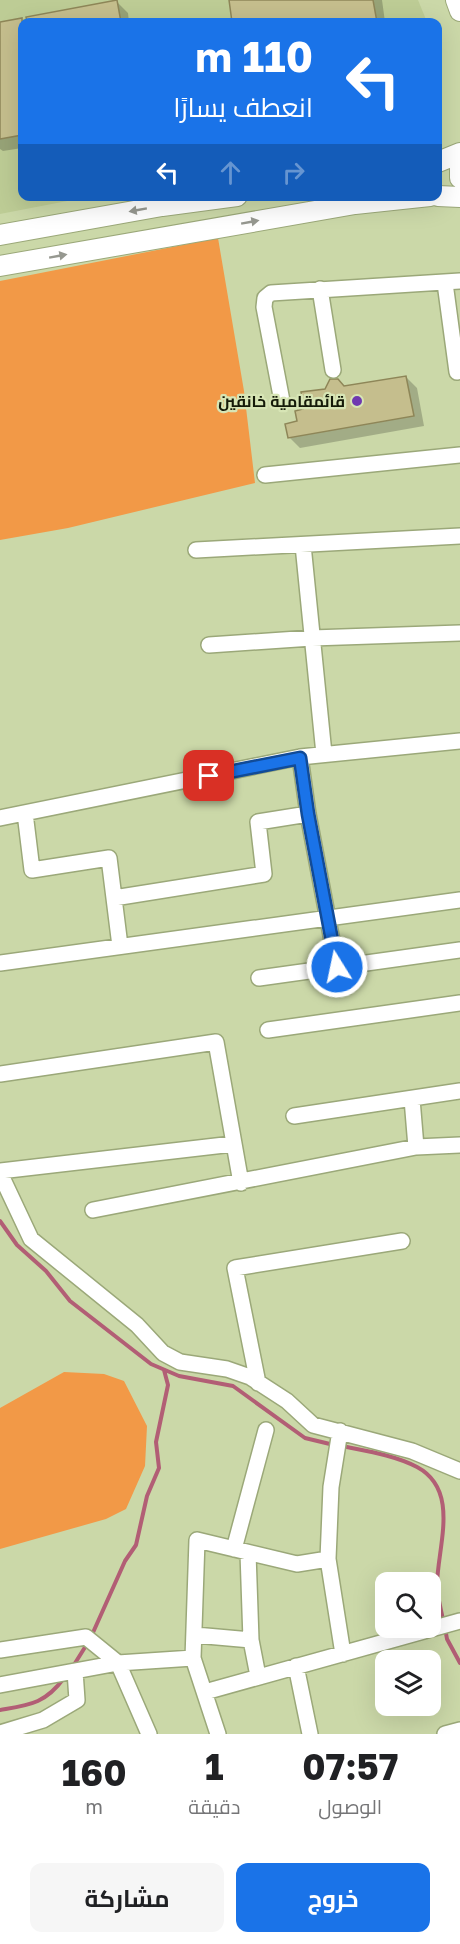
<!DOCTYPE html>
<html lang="ar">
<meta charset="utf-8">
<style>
body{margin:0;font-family:"Golos Text",Cairo,sans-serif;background:#f6f6f6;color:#202124;direction:rtl;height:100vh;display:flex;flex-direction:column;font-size:22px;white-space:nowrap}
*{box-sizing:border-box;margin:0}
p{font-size:20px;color:#757577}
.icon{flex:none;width:33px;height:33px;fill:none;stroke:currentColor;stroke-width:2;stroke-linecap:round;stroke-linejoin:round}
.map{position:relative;height:1734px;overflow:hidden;direction:ltr}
.side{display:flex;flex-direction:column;background:#fff;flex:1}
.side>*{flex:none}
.hud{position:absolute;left:18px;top:18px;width:424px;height:183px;border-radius:12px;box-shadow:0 6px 24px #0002;direction:rtl;background:#1a73e8;color:#fff;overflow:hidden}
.buttons{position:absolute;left:375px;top:1572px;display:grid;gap:12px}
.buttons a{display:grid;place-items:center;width:66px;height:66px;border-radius:12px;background:#fff;box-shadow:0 6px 24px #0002;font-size:30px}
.pin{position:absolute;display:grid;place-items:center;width:51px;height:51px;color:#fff;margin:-26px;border-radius:12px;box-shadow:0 3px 9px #0006}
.me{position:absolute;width:66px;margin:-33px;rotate:350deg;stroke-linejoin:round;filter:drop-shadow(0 0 4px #0008)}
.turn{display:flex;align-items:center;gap:21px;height:126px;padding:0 30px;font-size:27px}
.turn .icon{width:78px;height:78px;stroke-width:2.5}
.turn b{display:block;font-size:42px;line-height:51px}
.lanes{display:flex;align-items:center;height:57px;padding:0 30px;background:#0003;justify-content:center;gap:30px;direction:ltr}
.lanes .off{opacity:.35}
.eta{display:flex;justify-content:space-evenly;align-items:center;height:102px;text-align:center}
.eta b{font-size:36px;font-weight:700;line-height:42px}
.cta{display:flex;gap:12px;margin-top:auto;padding:12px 30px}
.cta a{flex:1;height:69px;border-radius:12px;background:#1a73e8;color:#fff;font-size:24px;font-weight:700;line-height:69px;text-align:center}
.cta a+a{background:#f6f6f6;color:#202124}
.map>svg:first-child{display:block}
.built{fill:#bdcc95}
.green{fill:#f29947}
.shadow{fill:#0003}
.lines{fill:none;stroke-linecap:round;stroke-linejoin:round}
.stream{stroke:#b25e75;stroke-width:4}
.building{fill:#c5be8d;stroke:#8e8658;stroke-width:1.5}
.minor-casing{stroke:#9ba879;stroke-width:18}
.major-casing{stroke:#9ba879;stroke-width:22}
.minor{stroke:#fff;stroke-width:15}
.major{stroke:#fff;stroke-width:20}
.oneway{fill:#969890}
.route-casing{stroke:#114b97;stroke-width:15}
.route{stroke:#1a73e8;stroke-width:10}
.poi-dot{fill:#6f39b0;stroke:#d7e5b5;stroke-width:2}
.labels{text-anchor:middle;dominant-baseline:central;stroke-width:4.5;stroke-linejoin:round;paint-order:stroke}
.poi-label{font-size:16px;font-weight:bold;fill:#151a08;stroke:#d7e5b5;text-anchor:end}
</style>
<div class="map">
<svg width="460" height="1734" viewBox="0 0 460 1734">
<rect width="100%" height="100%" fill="#cbd8a8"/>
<path class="built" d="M0,0h418l9,22h-405v174l66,1 -88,17z"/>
<path class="green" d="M218,238l26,153 11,92 -187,45 -68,12v-259z
M64,1372l40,2 20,7 23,45 -2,40 -19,43 -20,10 -106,30v-141z"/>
<path class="shadow" d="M231,0h151l3,22h-151z
M117,2l11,11 1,9h-107v126l-19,3 -3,-2v-125z
M406,377l11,11 7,38 -124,22 -11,-11 16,-26 39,-24z"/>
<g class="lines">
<path class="stream" d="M0,1221l17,24 29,26 24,30 81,63 28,12 54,10 72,52 29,7
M342,1446c24,5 52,9 75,21 43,23 21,78 20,117 0,12 4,25 6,36
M445,1628l2,11 13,24
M91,1637l34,-76 11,-16 11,-49 12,-28 -3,-26 12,-57 -4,-15
M72,1668l15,-24
M0,1710c29,-5 45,-6 64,-32"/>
</g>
<path class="building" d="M117,0l4,22h-94l-1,-5z
M229,0h144l4,22h-145z
M22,18v117l-22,4v-117z
M406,376l8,40 -126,22 -3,-14 12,-3 -2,-10 8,-2 -2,-17 24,-3 5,-10h8l6,7z"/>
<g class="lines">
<g class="minor-casing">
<path id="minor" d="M445,283l12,89
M320,289l13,81
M282,401l-18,-94 1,-9 6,-5 189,-12
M265,475l195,-20
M303,545l21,209
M196,550l264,-14
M209,645l103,-7 148,-5
M300,757l8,57 29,153
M25,813l7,57 77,-12 11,88
M0,818l300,-61 160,-16
M114,898l150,-24 -6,-52 50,-8
M0,963l460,-63
M259,978l201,-28
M268,1030l192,-27
M0,1074l216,-32 25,141
M412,1099l4,48
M294,1116l166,-25
M0,1171l233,-27
M0,1173l31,66 106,86 26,28 17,9 47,7 23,8 37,24 26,24 99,26 48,20
M93,1210l323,-63 44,-2
M258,1383l-23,-115 167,-27
M340,1431l-9,56 -3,72 15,95
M234,1549l32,-119
M248,1553l3,87 7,36
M195,1635l56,5
M0,1650l86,-13 32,26 75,-5
M296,1666l14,68
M0,1685l118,-22 31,71
M205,1692l255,-71
M0,1733l43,-13 34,-20 -2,-29
M218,1734l-25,-76 4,-118 100,24 31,-5
M445,1734l15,-4"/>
</g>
<g class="major-casing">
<path id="major" d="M456,0l4,11
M460,157v21
M438,162l22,-9
M438,196l22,1
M0,235l162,-29 75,-10
M0,266l355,-62 75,-8"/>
</g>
<use href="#minor" class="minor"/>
<use href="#major" class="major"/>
</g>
<defs><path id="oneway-solid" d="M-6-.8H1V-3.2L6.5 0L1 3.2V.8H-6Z" transform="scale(1.5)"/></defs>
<g class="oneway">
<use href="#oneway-solid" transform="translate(138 210) rotate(170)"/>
<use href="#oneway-solid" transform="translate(250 222) rotate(-10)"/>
<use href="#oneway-solid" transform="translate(58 256) rotate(-10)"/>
</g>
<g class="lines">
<g class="route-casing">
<path id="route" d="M209,776l91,-18 8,56 29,153"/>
</g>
<use href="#route" class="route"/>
</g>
<circle class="poi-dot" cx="357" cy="401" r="6"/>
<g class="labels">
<g class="poi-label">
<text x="345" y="401">قائمقامية خانقين</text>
</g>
</g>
</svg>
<div class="buttons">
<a><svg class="icon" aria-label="search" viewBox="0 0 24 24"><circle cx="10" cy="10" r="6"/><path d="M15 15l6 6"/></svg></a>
<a><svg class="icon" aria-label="layers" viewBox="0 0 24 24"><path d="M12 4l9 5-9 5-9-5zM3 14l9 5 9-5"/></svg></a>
</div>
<div class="pin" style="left:209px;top:776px;background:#d93025"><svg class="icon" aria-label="arrive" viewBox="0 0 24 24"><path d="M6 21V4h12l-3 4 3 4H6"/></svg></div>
<svg class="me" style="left:337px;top:967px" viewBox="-20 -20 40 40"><circle r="17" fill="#1a73e8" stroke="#fff" stroke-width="3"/><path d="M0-11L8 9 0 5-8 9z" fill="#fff"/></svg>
<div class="hud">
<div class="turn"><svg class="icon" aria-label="left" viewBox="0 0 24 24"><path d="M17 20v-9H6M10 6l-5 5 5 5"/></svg><div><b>110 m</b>انعطف يسارًا</div></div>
<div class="lanes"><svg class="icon" aria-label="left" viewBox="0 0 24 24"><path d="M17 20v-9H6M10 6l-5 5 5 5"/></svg><svg class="icon off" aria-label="ahead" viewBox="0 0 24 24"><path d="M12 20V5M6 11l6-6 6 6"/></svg><svg class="icon off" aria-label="right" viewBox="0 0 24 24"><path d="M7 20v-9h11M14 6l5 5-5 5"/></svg></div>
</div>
</div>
<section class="side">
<div class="eta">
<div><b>07:57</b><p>الوصول</p></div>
<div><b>1</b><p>دقيقة</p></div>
<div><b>160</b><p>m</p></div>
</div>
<div class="cta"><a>خروج</a><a>مشاركة</a></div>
</section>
